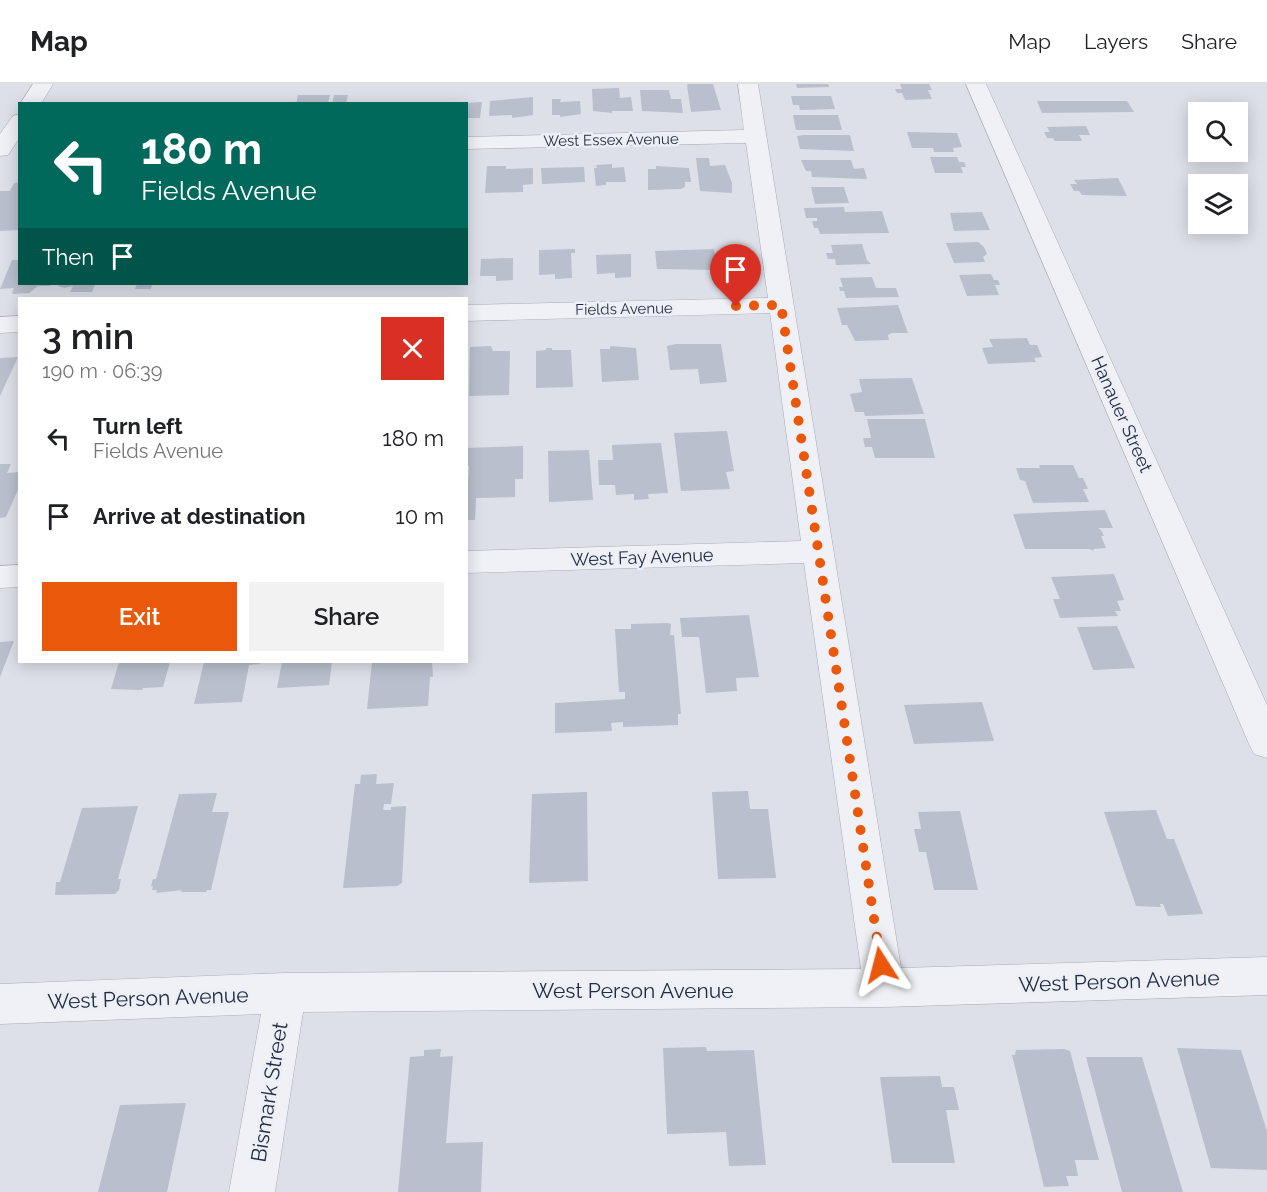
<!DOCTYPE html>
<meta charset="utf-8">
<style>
body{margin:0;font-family:Raleway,sans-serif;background:#f2f2f2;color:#202124;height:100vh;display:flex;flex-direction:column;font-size:22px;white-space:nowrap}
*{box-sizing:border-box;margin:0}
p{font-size:20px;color:#757577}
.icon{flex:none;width:33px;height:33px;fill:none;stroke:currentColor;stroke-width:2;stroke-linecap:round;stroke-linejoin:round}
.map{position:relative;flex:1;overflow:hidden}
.drawer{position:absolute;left:18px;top:213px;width:450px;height:366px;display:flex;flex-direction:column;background:#fff;border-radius:0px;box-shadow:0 3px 15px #0003}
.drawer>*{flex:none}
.top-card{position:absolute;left:18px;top:18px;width:450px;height:183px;border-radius:0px;box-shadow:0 3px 15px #0003;background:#00695c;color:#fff;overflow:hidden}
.tools{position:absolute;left:1188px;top:18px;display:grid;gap:12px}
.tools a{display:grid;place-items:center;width:60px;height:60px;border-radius:0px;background:#fff;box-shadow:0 3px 15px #0003;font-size:30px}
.pin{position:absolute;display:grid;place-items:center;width:51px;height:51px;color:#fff;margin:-62px -26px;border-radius:50% 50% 50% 0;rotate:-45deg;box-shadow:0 0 6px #0007}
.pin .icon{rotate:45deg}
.me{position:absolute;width:66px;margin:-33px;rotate:351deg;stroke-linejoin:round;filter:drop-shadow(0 0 4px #0008)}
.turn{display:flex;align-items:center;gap:21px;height:126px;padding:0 24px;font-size:27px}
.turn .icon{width:78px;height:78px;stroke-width:2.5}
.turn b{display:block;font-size:42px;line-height:51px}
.then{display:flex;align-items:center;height:57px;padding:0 24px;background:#0003;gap:12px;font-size:22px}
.round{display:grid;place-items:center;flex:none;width:63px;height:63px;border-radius:0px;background:#f2f2f2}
.headline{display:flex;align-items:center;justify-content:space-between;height:102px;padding:0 24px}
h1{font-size:36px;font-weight:600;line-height:45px}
.button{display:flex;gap:12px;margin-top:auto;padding:12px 24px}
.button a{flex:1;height:69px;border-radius:0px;background:#ea580c;color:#fff;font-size:24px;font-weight:600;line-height:69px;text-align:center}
.button a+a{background:#f2f2f2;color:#202124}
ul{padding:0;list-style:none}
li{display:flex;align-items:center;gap:18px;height:78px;padding:0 24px}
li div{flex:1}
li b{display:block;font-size:22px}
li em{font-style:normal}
header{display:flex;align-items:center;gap:36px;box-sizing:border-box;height:84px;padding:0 30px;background:#fff;border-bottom:2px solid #e0e0e0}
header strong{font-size:28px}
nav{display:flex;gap:33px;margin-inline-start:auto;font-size:21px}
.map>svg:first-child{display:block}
.building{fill:#b9bfcc}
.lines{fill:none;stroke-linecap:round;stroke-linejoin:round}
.minor-casing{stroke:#a6aab6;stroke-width:1}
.minor{fill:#f0f1f6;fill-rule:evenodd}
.route{stroke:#ea580c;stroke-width:10;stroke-dasharray:0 18}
.labels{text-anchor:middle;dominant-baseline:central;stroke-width:5;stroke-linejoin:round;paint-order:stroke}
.far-street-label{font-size:15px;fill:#242c41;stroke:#eceff6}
.street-label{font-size:18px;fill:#242c41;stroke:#eceff6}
.near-street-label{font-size:21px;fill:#242c41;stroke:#eceff6}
</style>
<header>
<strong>Map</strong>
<nav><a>Map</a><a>Layers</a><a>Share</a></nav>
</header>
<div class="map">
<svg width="1267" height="1108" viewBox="0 0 1267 1108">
<rect width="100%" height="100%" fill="#dde0e8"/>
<path class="building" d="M688,0h25l8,26 -30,2 -4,-26z
M796,0h32l1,3 -32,1z
M900,0h29l3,6h-4l4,9 -27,1 -3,-7h-5l-2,-4h7z
M619,4l1,10 11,-1 2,14h-21v2l-19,-2 -1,-22z
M640,6h29l2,9h10l2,14 -41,-2z
M298,11h32l-2,9h-32z
M334,11h14l-2,9h-14z
M791,12h40l4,13 -35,1 -1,-5h-6z
M533,13v18l-21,3v-3l-23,1 1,-15z
M552,15h9l-1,3 20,-1 1,13 -21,3v-2h-8z
M1037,17h90l7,11 -92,1z
M482,18l-2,16h-14v-15z
M793,31h45l4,15h-46z
M1086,42l4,9h-11l3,6h-27l-2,-3h-6l-3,-6h6l-3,-5z
M907,48l50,1 5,14 -9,1 1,4h-20l-1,-4h-21z
M804,51h46l4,16 -54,-2 -3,-13z
M930,73h27l2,5h5l2,5h-5l2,6h-28z
M696,74h13l1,8 15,-1 7,18v10l-32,-2z
M801,76h50l3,9 10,-1 3,11 -55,-2 -1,-6h-5z
M612,80v4l12,-1 2,15h-20v3l-10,1 -2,-18h3l-1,-3z
M487,82h19v3l27,-1v16l-10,1v7l-38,1z
M656,82l33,2 2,14h-6v5l-4,2 -33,1v-21h8z
M584,83l1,15 -43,2 -1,-16z
M1118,94l9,18 -45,-1 -3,-4h-5l-4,-7h7l-3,-4z
M20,98v48l-20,1v-40h10l4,-8z
M811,103h33l5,16 -34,1z
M844,123l1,5 37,-1 7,22 -69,1 -2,-6h-4l-2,-7h5v-3h-11l-2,-10z
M982,128l8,18 -36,1 -4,-18z
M978,158l6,5 3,7 -4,3 2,5 -31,1 -8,-20z
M862,160l5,16 4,4 -35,1 -1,-6h-7l-2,-6h7l-2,-8z
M575,165v4h-4l1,25 -17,1v-5l-16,1v-25z
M714,165l4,21 -61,-1 -2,-18z
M631,170v23l-16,1v-5l-18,1 -1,-19z
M513,174v22l-17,1v-5h-16l1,-17z
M12,176h8v24h31l-1,2h-12l-9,7 -15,1 -2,-1 2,-5 -14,1z
M991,190l3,6h4l2,5h-5l4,10 -32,1 -8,-21z
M872,193l4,11h20l3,9 -53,1 -2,-7h-4l-1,-4h4l-3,-9z
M60,200h33l2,1 -3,7h-22l3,-6 -9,2 -6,-2z
M137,200h15l-1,5h-16z
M898,221l10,28h-16l-4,2 1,5 -34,1 -8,-16h-5l-5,-17z
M1027,254l3,7h7l5,12 -8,1 2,4 -48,2 -6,-16 11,-1 -4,-8z
M676,260h45l6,38 -27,2 -2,-15 -28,1 -3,-24z
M491,262l2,5h17l-1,44 -40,1 1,-49z
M610,262l26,2 3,32 -37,2 -2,-33h10z
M546,264h6v2h19l2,37 -37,1v-37l10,-1z
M18,273l-18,39v-38z
M912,294l12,36 -59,2 -1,-4h-9l-5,-18 12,-2 -3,-13z
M867,335h58l10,39h-60l-3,-11h-7l-2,-9h8z
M727,347l7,40 -8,1 4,17 -49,2 -7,-58z
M661,359l7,50 -20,1 1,5 -15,1v-6l-18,1 -1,-10h-16l-1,-25h15l-1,-15z
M523,362v33h-8v18l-39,1 -1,22h-9l3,-54h-3v-18z
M589,366l4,50 -44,2 -1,-51z
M0,380h11l-4,9 13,-1v13l-14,32 -6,1z
M1039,381h34l6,13h4l5,11h-5l6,13 -56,1 -8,-22 -5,-1 -4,-12h24z
M1105,426l8,18h-15l3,2 3,6h-3l5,12 -13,1 1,2 -5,-2h-64l-12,-35z
M1114,490l10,26 -7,1 4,10h-6l3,5 -58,2 -7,-19h7l-9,-22z
M749,531l10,62 -23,1 1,13 -31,2 -7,-56h-17l-2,-19z
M668,539l3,1 -1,11h4l7,79h-3v11l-55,2v-5l-12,1 1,8 -57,2v-30l70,-4v-7h-6l-4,-63h16v-5z
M1117,542l18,42 -42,2 -16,-43z
M14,557l-14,36v-35z
M119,578h51l-7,25 -20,1 -1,2 -31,-1z
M204,578h57l-1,2 -11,1 -7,37 -48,2z
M282,578h50l-3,23 -52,3z
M372,578h60l1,15h-3l-2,29 -61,3z
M982,618l12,39 -80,3 -10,-39z
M377,690l-1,10 18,-1 -3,21h-7l-1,6h8v-3l15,-1 -4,77 -5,3 -54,2 12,-104h5l1,-9z
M748,707l2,18h18l8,69 -58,1 -6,-87z
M587,708l1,89 -59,2 3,-89z
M217,709l-5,19h17l-18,78h-4l-1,2h-25l1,-2 -26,3 1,-3h-5l1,-4h-2l2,-7h3l23,-85z
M138,722l-20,73h3l-2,11 -4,4 -60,1 1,-13h4l22,-74z
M1156,726l11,29h7l29,75 -35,2 -5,-12h-3l1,3 -25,-1 -32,-94z
M960,727l18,79h-44l-8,-38h-7l-5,-23h7l-3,-17z
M706,963l1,4 47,-1 12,115 -37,1 -3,-34 -59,2 -4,-86z
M1177,964l64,2 26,81v39l-56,-2z
M441,965l-1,8 13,-1 -7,87 37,-1 -2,50h-83l12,-135 14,-1v-6z
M1064,965l6,2 29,109h-24l3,16h-12l3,10 -25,1 -32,-132h3l1,-5z
M1086,973h56l41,135h-61z
M940,992l2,11h12l5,23h-13l9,53h-63l-12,-86z
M186,1019l-19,89h-69l22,-87z"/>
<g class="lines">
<g class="minor-casing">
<path id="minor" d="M33,0h20l-12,20h-21z
M738,0h20l143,884 366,-11v38l-383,12 -581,5 -28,180h-46l32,-178 -261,10v-40l285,-11 576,-4 -57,-406 -338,10v-22l335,-10 -31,-228 -304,8v-16l302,-7 -22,-155 -280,6v-12l278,-7z
M966,0h20l281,621v53l-13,-4 -5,-10z
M20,30v23l-12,18 -8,1v-22l13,-18z
M20,232v16l-20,1v-16z
M20,481v22l-20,1v-22z"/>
</g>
<use href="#minor" class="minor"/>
</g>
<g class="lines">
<path class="route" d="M736,222l45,-1 100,660"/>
</g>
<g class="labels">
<g class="far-street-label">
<text transform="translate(611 56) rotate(-1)">West Essex Avenue</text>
<text transform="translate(624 225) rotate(-1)">Fields Avenue</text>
</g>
<g class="street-label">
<text transform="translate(1122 330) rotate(66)">Hanauer Street</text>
<text transform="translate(642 473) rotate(-2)">West Fay Avenue</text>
</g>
<g class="near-street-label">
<text transform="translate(1119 897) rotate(-2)">West Person Avenue</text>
<text x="633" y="906">West Person Avenue</text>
<text transform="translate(148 914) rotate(-2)">West Person Avenue</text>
<text transform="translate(269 1008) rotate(-81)">Bismark Street</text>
</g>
</g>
</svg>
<div class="tools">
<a><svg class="icon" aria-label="search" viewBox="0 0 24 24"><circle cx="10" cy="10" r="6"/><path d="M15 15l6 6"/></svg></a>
<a><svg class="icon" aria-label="layers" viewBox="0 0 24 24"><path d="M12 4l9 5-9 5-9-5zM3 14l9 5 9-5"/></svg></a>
</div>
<div class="pin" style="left:736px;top:222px;background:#d93025"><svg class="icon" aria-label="arrive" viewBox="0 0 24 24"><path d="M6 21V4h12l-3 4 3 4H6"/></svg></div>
<svg class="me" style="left:881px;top:881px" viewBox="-20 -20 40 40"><path d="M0-17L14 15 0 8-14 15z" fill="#ea580c" stroke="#fff" stroke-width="4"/></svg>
<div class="top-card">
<div class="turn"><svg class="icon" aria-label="left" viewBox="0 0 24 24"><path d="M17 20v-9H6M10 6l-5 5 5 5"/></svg><div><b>180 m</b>Fields Avenue</div></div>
<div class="then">Then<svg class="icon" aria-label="arrive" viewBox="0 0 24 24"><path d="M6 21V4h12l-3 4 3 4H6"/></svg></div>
</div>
<section class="drawer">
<div class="headline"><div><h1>3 min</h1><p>190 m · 06:39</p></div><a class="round" style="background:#d93025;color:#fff"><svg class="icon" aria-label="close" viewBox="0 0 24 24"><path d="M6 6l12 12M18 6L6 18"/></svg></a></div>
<ul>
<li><svg class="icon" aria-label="left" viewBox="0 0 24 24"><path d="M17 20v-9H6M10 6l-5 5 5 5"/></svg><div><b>Turn left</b><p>Fields Avenue</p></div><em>180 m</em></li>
<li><svg class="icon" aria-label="arrive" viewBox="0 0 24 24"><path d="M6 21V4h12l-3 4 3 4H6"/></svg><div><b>Arrive at destination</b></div><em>10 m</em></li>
</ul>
<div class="button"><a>Exit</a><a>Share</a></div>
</section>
</div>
